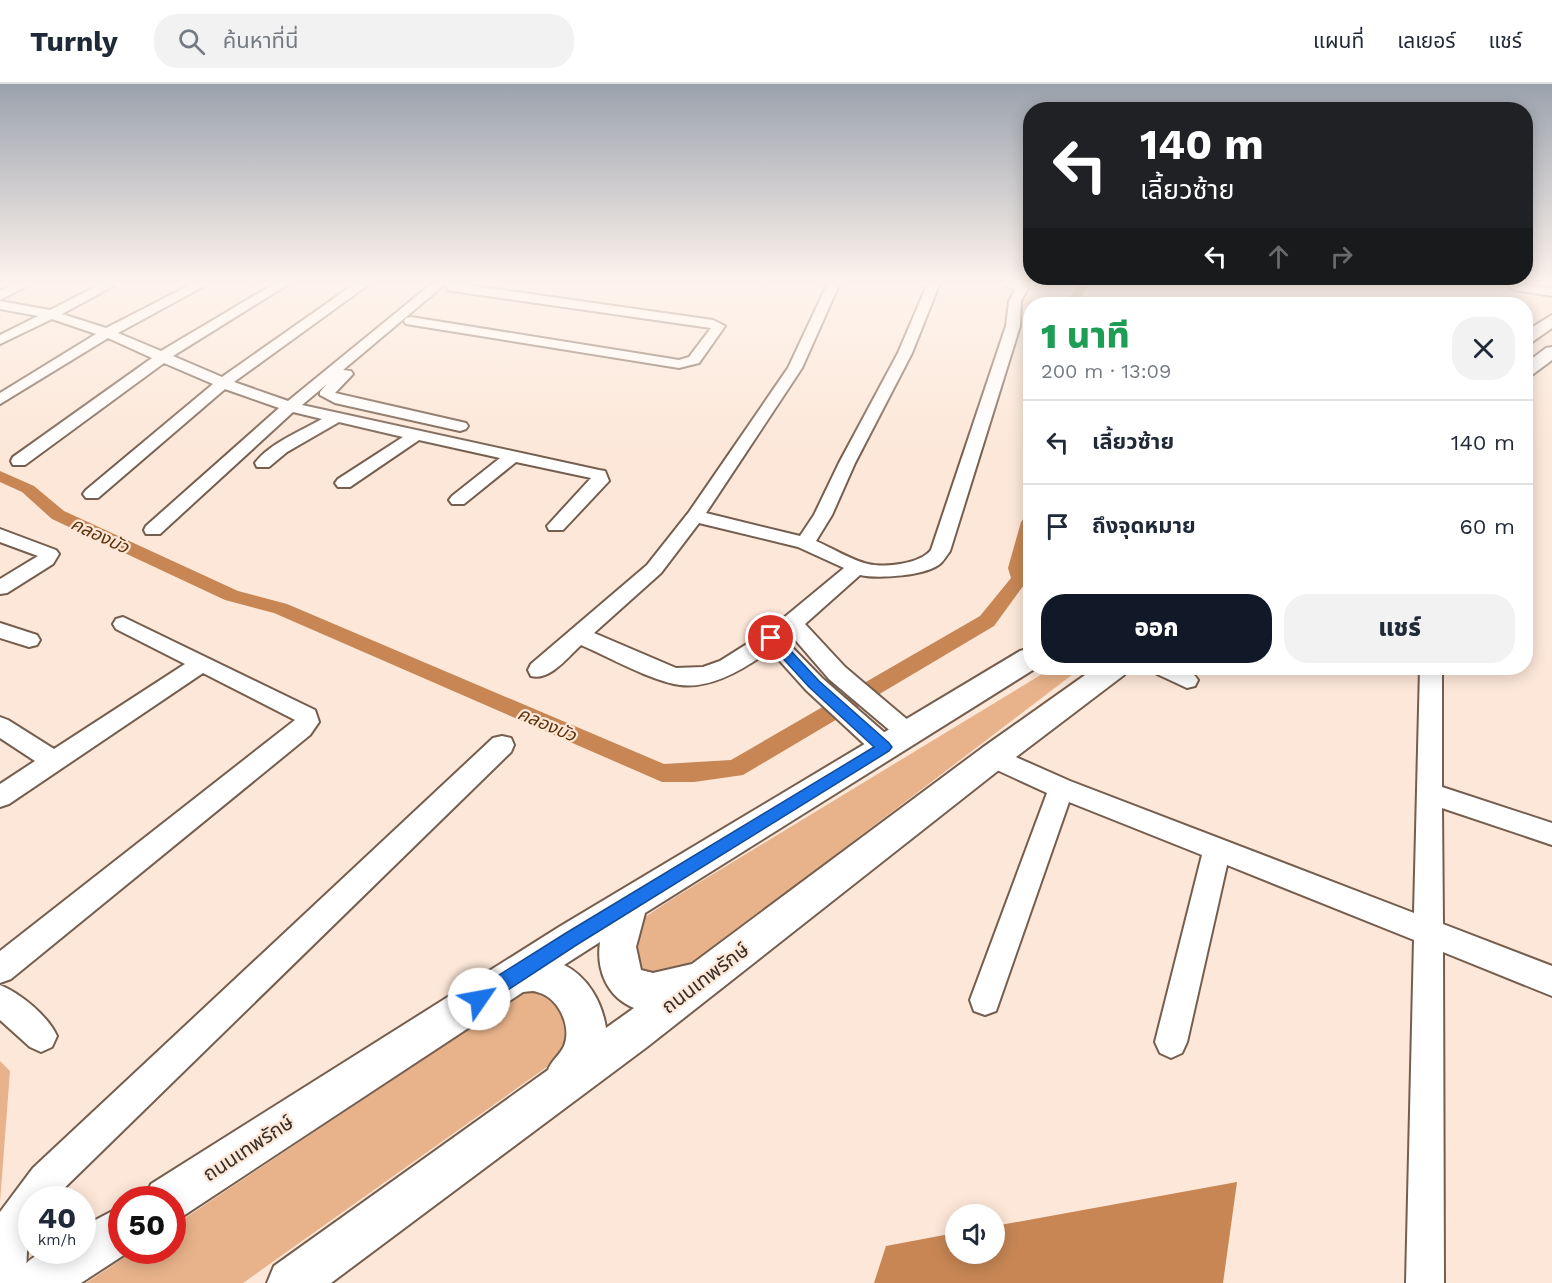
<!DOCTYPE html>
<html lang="th">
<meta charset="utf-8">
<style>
body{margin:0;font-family:"Work Sans","Noto Sans Thai",sans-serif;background:#f2f2f3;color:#1f2937;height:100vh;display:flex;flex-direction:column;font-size:22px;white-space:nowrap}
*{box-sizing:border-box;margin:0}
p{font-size:20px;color:#747a83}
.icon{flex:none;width:33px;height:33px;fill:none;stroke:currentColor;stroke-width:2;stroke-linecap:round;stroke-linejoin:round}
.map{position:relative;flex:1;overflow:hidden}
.sheet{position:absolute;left:1023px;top:213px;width:510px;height:378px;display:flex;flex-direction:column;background:#fff;border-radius:24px;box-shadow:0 3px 15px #0003}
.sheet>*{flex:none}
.top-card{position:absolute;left:1023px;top:18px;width:510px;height:183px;border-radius:24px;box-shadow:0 3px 15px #0003;background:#202124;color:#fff;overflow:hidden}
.tools{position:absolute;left:945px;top:1120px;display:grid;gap:12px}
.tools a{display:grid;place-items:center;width:60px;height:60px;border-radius:50%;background:#fff;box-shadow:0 3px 15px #0003;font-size:30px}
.speed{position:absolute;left:18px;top:1102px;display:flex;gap:12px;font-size:30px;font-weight:700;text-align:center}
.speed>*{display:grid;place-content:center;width:78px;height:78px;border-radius:50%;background:#fff;box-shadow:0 3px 15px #0003;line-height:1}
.speed small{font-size:15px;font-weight:400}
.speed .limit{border:9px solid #d22;background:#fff;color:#111}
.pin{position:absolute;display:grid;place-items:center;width:51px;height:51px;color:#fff;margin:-26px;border:3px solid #fff;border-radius:50%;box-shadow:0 2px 6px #0007}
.me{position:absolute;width:66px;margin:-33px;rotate:57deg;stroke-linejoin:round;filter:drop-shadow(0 0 4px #0008)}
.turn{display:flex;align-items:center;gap:21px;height:126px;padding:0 18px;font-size:27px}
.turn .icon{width:78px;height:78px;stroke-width:2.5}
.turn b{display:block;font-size:42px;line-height:51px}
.lanes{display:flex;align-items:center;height:57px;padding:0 18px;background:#0003;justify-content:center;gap:30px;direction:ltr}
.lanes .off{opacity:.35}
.round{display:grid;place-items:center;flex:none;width:63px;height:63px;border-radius:24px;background:#f2f2f3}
.headline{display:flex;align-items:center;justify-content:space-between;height:102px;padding:0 18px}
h1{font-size:36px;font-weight:800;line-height:45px;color:#1e9e55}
.button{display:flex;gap:12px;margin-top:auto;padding:12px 18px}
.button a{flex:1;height:69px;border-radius:24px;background:#111827;color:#fff;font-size:24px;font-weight:800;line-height:69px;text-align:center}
.button a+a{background:#f2f2f3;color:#1f2937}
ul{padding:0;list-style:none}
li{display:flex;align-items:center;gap:18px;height:84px;padding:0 18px;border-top:2px solid #e0e1e3}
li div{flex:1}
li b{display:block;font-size:22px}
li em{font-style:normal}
header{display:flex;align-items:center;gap:36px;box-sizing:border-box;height:84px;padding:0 30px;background:#fff;border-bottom:2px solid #e0e1e3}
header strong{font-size:28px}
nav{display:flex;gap:33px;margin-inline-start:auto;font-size:21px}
.search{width:420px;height:54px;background:#f2f2f3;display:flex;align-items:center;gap:15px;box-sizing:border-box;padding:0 21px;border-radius:24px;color:#747a83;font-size:22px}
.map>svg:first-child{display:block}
.green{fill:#e8b38b}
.water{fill:#c78654}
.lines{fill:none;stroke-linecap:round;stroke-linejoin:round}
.canal{fill:#c78654;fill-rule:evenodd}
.minor-casing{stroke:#755e4e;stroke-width:4}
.major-casing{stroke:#755e4e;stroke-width:4}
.minor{fill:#fff;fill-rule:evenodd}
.major{fill:#fff;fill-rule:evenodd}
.route{fill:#1a73e8;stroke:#114b97;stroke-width:1.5}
.labels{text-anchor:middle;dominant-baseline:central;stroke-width:4.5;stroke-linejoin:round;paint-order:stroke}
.water-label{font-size:18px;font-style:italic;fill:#5e330b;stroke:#fce7d8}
.near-street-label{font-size:20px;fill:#372d26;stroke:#fce7d8}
</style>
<header>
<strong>Turnly</strong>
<div class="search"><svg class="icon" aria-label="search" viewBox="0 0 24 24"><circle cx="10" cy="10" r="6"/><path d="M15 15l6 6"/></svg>ค้นหาที่นี่</div>
<nav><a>แผนที่</a><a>เลเยอร์</a><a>แชร์</a></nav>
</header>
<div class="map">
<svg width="1552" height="1199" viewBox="0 0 1552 1199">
<rect width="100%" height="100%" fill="#fce7d8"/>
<path class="green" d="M1052,584h29l-398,303 -27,6 -17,-4 -6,-12 6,-40 33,-22z
M546,905l18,11 6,42 -12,17 -315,224h-157l48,-32h38l1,-25 353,-235z
M0,977l10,10 -10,131z"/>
<path class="water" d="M1237,1098l-14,101h-349l12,-37 69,-13 1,21h38l1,-28z"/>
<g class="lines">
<path class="canal" d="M1078,201h11l-12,19h-12z
M0,387l34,15 30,25 174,80 49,13 377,160 67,-4 249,-144 31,-38 -3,-10 13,-46 3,-4 6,-1v35l-4,16 3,10 -35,48 -251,149 -49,7h-32l-388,-169 -49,-13 -173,-81 -30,-27 -22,-10z"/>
<g class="minor-casing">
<path id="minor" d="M12,201h17l-29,15v-9z
M99,201h16l-53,29 44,14 84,-43h16l-88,48 43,18 111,-66h15l-114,71 49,21 131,-92h15l-134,97 54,19 142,-116h14l-101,85 8,1 2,3 -18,19 131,30 2,3 -2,3 -6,2 -125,-28 -15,-8v-3l7,-8 -25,21 297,65 6,1 4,10 -46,49h-14l-2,-4 44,-48 -75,-16 -52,42h-12l-3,-4 3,-4 48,-38 -81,-18 -69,47h-12l-3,-4 3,-4 65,-42 -64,-15 -52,30 -18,15h-12l-2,-4c15,-20 46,-32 67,-44l-29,-7 -133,122h-14l-2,-4 2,-4 133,-118 -54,-19 -127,109h-12l-3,-4 3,-4 127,-106 -49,-21 -139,102h-12l-2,-4 2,-4 139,-99 -44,-20 -108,66v-11l96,-59 -44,-15 -52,25v-9l38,-19 -38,-7v-8l50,9z
M447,201h20l246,35 12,6 -26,37 -20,5 -273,-44 -2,-3 2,-3 5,-1 268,43 10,-3 22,-29 -259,-37 -4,-1z
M827,201h12l-37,83 -96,145 94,23 14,-21 25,-52 59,-110 29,-68h12l-27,68 -57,110 -23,52 -16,26c16,7 35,19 52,23 17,4 52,0 63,-14l75,-224 3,-25 6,-11 -11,-5h22l2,3 -7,13 -1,25 -70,225c-3,4 -6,9 -9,12 -14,13 -63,16 -81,12l-55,49 40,43 71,60 4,6 -4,6 -8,3 -8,-3 -71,-60 -38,-44 -6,5 37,38 71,62 3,7 -3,7 -9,2 -9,-2 -69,-64 -36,-40c-24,18 -58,39 -90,35 -29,-4 -71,-28 -99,-40 -13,12 -31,36 -50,31l-3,-6 3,-6 116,-99 42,-53 99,-144zM699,439l99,24 46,21 -75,62 -49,31 -17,6 -27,1 -82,-35 67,-60z
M1508,201l44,3v8l-38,-6z
M0,445l56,21 3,4 -6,10 -46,29 -7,1v-15l38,-23 -38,-14z
M123,533l192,93 4,12 -9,13 -299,244 -11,4v-32l295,-231 -92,-47 -194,131 -9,3v-23l35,-23 -35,-23v-21l8,3 46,29 131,-85 -69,-35 -3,-5 3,-5z
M0,539l37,12 3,5 -3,5 -8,2 -29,-9z
M1154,584c15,-2 35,-3 44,12l-3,6 -8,2 -30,-14z
M1420,584h22v119l110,36v22l-110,-37 1,116 109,42v30l-109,-44 1,331h-38l8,-343 -187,-75 -40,177 -5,11 -11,5 -11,-5 -5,-11 47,-187 -133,-53 -73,209 -11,4 -11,-4 -4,-11 77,-207 -63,-29 -3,-7 3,-7 9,-3 77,34 344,132z
M502,652l9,2 3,7 -3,7 -459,448h-20c0,28 -9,55 -4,83h-28v-71l33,-44 460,-430z
M0,901c20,8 48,31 57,51l-5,11 -11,5 -11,-5 -30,-27z"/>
</g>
<g class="major-casing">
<path id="major" d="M1552,231v13l-20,14 -6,1v-12z
M1552,263v13l-20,15 -6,1v-13l20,-15z
M1030,564v20h6l-391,245 -9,34 5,23 12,3 39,-9 290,-216 113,-80h33l-4,7 -120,91 -357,281 -316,236h-64l7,-17 274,-196c3,-9 12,-15 16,-24 8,-19 -5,-49 -27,-54 -4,-2 -10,0 -14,0l-340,224 -11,4v-20h-28l7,-16 408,-257 461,-276zM600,858c-4,28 7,55 34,66l-28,20c-4,-26 -18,-51 -42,-63z
M122,1122v45h8l-49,32h-67c15,-35 35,-32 68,-32v-24z"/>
</g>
<use href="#minor" class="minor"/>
<use href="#major" class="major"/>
</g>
<linearGradient id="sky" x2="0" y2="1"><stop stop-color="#9ba2ad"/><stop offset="0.54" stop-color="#fef4ed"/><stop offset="1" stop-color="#fef4ed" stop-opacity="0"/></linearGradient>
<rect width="1552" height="369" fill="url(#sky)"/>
<path class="route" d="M771,550l5,1 43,46 70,62 3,4 -3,4 -311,193 -93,61 -6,3 -7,-3 -2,-6 2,-7 94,-59 308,-186 -65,-60 -42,-46 -2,-3 2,-3z"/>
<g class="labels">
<g class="water-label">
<text transform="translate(100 451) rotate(25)">คลองบัว</text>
<text transform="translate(547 640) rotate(23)">คลองบัว</text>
</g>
<g class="near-street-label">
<text transform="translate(705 894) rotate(-37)">ถนนเทพรักษ์</text>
<text transform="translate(248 1064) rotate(-33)">ถนนเทพรักษ์</text>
</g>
</g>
</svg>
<div class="tools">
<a><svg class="icon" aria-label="sound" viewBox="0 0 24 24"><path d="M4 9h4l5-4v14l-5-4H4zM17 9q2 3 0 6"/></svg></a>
</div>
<div class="speed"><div>40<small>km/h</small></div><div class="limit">50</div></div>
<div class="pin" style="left:771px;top:554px;background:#d93025"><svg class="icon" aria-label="arrive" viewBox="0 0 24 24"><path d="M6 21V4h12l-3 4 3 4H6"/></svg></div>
<svg class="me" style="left:479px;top:915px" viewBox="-20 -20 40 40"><circle r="19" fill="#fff"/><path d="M0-13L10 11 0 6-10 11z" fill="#1a73e8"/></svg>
<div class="top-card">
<div class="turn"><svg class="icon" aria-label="left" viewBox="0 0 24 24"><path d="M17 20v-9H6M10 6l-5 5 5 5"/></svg><div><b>140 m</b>เลี้ยวซ้าย</div></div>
<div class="lanes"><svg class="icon" aria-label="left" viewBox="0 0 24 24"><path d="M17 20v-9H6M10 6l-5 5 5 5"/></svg><svg class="icon off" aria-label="ahead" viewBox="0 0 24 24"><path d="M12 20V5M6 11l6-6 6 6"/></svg><svg class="icon off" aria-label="right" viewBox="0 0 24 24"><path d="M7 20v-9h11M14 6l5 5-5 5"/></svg></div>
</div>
<section class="sheet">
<div class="headline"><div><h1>1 นาที</h1><p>200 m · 13:09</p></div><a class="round"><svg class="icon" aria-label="close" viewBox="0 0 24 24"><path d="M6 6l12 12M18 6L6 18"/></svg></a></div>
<ul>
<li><svg class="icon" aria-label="left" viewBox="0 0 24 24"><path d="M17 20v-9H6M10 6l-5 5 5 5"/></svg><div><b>เลี้ยวซ้าย</b></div><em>140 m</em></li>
<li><svg class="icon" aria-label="arrive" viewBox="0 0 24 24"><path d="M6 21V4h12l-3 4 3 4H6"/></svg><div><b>ถึงจุดหมาย</b></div><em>60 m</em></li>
</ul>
<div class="button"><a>ออก</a><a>แชร์</a></div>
</section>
</div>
